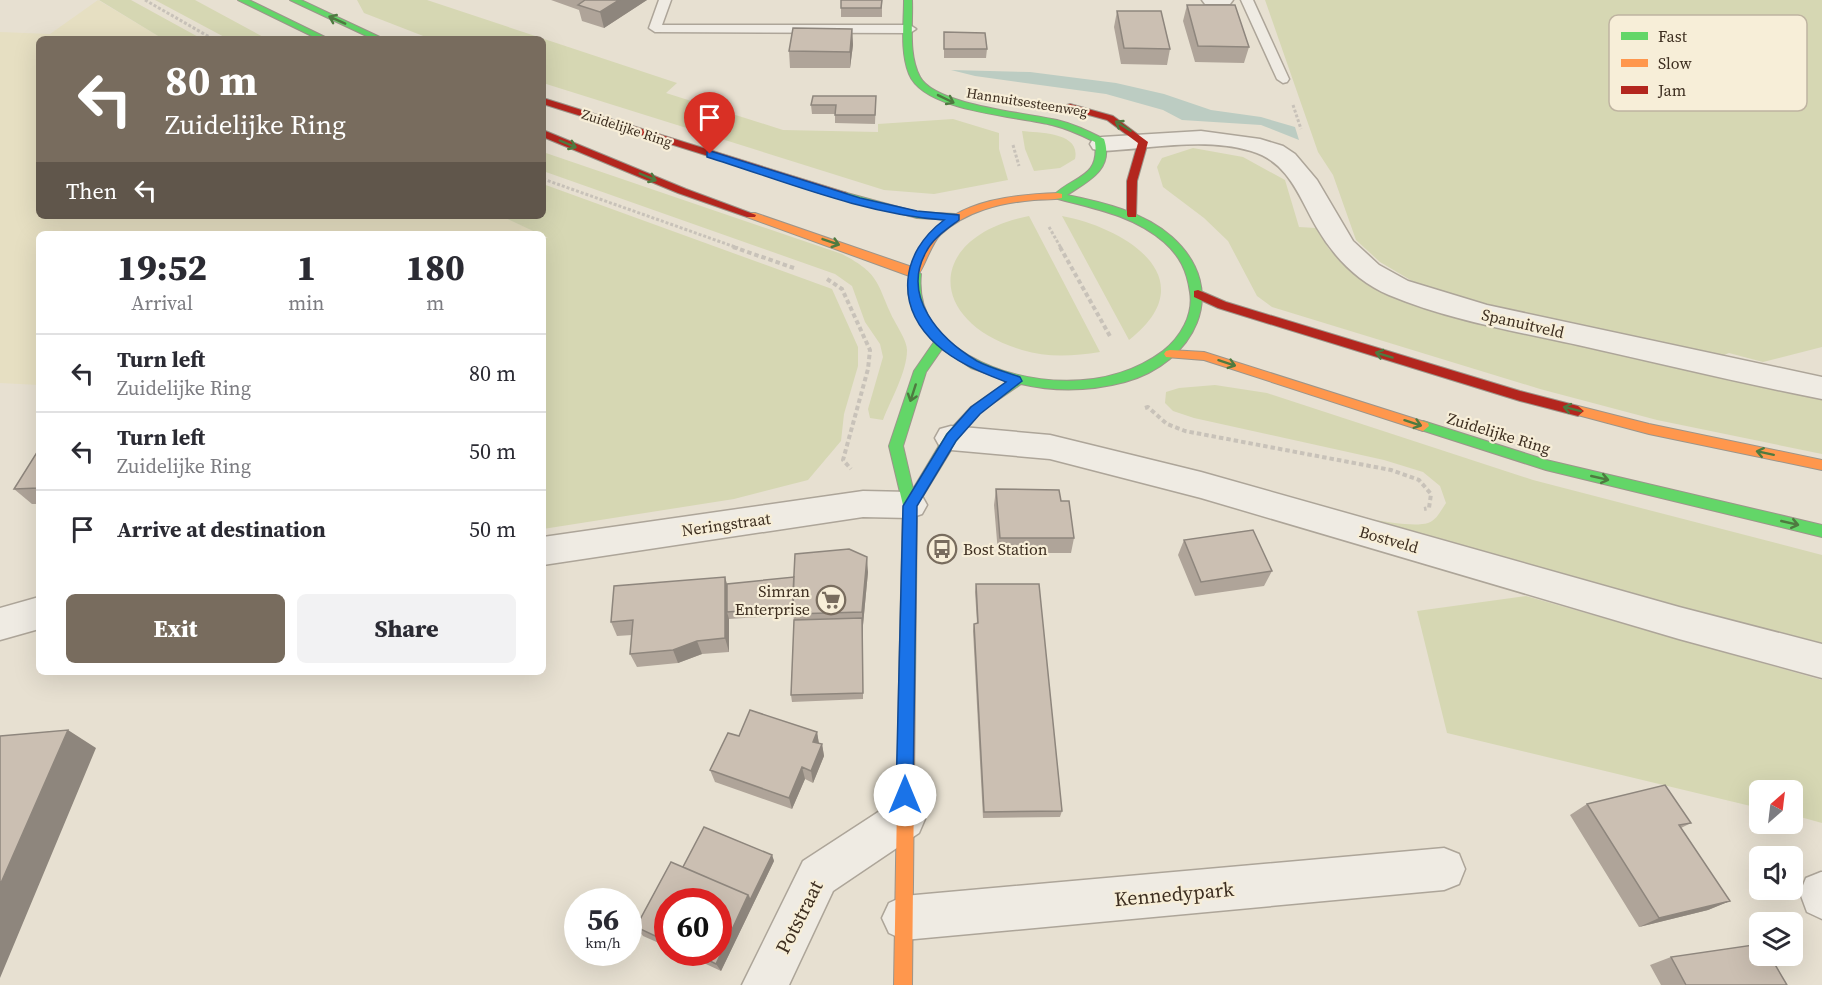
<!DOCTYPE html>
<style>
body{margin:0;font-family:"Source Serif 4",serif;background:#f2f2f3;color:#2b2b33;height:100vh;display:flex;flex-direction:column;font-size:22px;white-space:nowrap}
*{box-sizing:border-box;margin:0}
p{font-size:20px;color:#7c7c81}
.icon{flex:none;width:33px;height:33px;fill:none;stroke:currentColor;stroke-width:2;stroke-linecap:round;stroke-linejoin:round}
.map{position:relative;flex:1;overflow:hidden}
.details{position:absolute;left:36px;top:231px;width:510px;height:444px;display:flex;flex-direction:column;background:#fff;border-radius:9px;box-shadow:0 6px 24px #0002}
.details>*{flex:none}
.banner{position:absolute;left:36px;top:36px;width:510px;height:183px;border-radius:9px;box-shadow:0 6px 24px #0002;background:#786c5e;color:#fff;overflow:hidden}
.needle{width:39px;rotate:28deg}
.controls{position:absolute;left:1749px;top:780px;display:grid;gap:12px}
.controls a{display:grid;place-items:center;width:54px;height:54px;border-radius:9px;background:#fff;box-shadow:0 6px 24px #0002;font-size:30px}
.speed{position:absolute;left:564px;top:888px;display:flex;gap:12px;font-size:30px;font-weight:700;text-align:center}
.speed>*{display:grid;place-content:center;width:78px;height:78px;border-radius:50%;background:#fff;box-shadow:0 6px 24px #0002;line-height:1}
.speed small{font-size:15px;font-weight:400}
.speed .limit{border:9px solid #d22;background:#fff;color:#111}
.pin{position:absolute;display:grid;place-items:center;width:51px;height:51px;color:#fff;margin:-62px -26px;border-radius:50% 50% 50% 0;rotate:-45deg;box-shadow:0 0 6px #0007}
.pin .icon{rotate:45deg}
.me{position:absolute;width:66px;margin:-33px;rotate:0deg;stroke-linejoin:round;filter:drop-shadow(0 0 4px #0008)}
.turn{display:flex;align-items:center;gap:21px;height:126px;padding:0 30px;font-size:27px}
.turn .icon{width:78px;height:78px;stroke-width:2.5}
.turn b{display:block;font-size:42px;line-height:51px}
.then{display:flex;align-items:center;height:57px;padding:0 30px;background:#0003;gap:12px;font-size:22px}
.eta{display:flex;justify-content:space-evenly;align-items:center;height:102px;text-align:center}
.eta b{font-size:36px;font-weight:800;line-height:42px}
.button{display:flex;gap:12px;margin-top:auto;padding:12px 30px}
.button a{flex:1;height:69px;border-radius:9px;background:#786c5e;color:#fff;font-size:24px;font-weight:800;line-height:69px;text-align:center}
.button a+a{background:#f2f2f3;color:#2b2b33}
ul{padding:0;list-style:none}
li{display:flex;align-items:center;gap:18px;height:78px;padding:0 30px;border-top:2px solid #e1e1e2}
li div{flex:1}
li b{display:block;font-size:22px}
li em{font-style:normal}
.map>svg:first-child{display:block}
.farmland{fill:#e6dfc2}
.green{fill:#d6d7b3}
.water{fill:#bcccc2}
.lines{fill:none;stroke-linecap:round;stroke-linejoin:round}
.lane-casing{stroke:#ada599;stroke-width:3}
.street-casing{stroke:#ada599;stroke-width:3}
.fast-casing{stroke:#9c958a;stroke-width:2}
.slow-casing{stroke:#9c958a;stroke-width:2}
.jam-casing{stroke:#9c958a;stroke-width:2}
.path-far1{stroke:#c8c2b9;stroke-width:3;stroke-dasharray:3 2;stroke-linecap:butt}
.path{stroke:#c8c2b9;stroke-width:4;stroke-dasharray:4.5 3;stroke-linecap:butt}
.lane{fill:#efebe3;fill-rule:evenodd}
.street{fill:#efebe3;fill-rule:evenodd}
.fast{fill:#63d668;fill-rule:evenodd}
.slow{fill:#ff974d;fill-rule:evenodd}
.jam{fill:#b3261e;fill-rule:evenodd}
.wall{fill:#afa499}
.shaded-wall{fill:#8e867d}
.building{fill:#cbbfb2;stroke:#8e867d;stroke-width:1.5}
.oneway{stroke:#4e7a40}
.route{fill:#1a73e8;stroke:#114b97;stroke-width:1.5}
.labels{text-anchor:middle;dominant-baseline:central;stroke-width:4.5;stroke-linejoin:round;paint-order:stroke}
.far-street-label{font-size:14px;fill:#3d2e20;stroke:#f7eed8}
.street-label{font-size:16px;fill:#3d2e20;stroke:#f7eed8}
.poi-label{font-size:16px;fill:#3d2e20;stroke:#f7eed8;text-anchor:start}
.near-street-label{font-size:20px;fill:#3d2e20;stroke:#f7eed8}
.key{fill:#f7eed8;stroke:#bfb4a1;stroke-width:1.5}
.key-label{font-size:16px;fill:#3d2e20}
</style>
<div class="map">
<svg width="1822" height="985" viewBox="0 0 1822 985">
<rect width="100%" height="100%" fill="#e7e0d1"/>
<path class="farmland" d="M98,0l65,39h-124v177h462l39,18h-501v151l-39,-2v-351l50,2z"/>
<path class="green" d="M99,0h32l71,39h-39z
M155,0h40l72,39h-39z
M357,0h70l250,83 -11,10 117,37 95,2v-8l75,-5 46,14v16l9,31 -74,14 -50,-4 -341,-107v-44h-112l-67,-26z
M1265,0h557v347l-59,15 -34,-9 -10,4 -228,-49 -67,-20 -44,-26 -24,-22 -23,-65 -15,-23z
M1022,131c18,2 59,1 53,28l-15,9 -26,3 -9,-22z
M1193,148l50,9 42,23 14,47 17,1 13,21 19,17 58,35 83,25 333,71v57l-165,-34 -117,-31 -268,-82 -15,-11 -29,-55 -24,-23 -41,-31 -6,-20 5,-9z
M543,152l299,102c40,21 34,30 52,66 4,8 13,21 13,30 0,22 -16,49 -24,70l-13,-2 -2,-9 15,-52 -3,-13 -15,-22 -13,-36 -17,-12 -292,-103z
M543,184l289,105 26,58v19l-14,48 -3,27 -33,39 -74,19 -191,30v-291h5l-47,-22h42z
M1029,216l71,136c-26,4 -52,6 -78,-2 -97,-29 -96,-114 7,-134z
M1062,216c64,12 145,63 67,124z
M1215,385l52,8 266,87 289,75v95l-518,-145c26,5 101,25 124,18 9,-3 13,-13 18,-20l-6,-17 -17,-14 -39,-12 -190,-42 -21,-7 -8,-8 1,-11 13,-4z
M1526,596l296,84v143l-29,-8 -1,-25h-32l-1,18 -312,-75 -30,-122z"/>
<path class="water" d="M951,70l79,2 86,11 48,11 47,16 50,7 34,10 4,13 -38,-15 -79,-5 -19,-10 -57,-16 -131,-18z"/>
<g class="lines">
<g class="lane-casing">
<path id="lane" d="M659,0h12l-9,25h248l6,4 -6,4 -255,-1 -6,-4z
M1241,0h12l36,79 -2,3 -4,1 -6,-4z"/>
</g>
<g class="street-casing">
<path id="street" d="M1202,0h31l-3,4h-25z
M1201,131l59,8 23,7 12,8 22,26 36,61 26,24 29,16 79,24 335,72v22c-82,-16 -163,-36 -244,-54 -64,-14 -129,-25 -189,-50 -31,-13 -55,-38 -72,-67 -18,-31 -28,-66 -66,-77 -47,-14 -101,-2 -149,0l-9,-2 -3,-5 3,-5 9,-2z
M951,426l99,9 151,37 478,135 143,37v34l-143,-39 -478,-141 -151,-39 -99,-9 -11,-3 -5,-9 5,-9z
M863,491l47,1 12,4 5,9 -5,9 -12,4 -47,-1 -320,48v-28z
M39,597v32l-39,11v-32z
M904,799l15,6 6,14 -6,14 -86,58 -44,94h-47l61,-124 86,-56z
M1444,848l15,6 6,15 -6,15 -15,6 -540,50 -15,-7 -7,-15 7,-15 15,-7z
M1821,872h1v47l-15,-7 -7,-19 6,-15z"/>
</g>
<g class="fast-casing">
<path id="fast" d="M238,0h11l80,39h-11z
M290,0h11l83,39h-11z
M904,0h8c1,24 -4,55 8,77 15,28 106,36 137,43 17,4 31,11 47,19 10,30 -15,42 -37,56 35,7 77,17 105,42 60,54 22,126 -47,145 -34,9 -70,10 -104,2l-42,29 -23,29 -39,64 -2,176 -3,5 -5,2 -5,-2 -3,-5 4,-177 -14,-59 25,-75 20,-29c-16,-17 -33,-47 -23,-71l4,-1 6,4c-4,37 16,63 47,81 58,33 140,37 195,-4 17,-13 31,-36 27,-59 -3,-21 -10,-36 -26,-50 -31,-27 -72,-34 -110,-44l-1,-2c20,-21 47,-17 42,-54 -14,-7 -27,-13 -43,-17 -35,-9 -128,-13 -143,-51 -9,-23 -5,-50 -5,-74zM942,349l29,19 37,13 -37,26 -25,27 -33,55 -10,-43 23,-74z
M843,192l74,20 38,2 5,3 -5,3 -38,-2 -78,-21v-4z
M1423,421l123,39 276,65v12l-276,-67 -128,-41 -1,-3z"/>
</g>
<g class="slow-casing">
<path id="slow" d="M1058,193l4,1v4c-9,2 -19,1 -28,2 -34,3 -68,11 -94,35 -10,10 -18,40 -25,43l-168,-61 -1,-2 1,-2h8l157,54c21,-63 87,-72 146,-74z
M1170,350l34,2 224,71 1,3 -6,5 -219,-71 -38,-3 -2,-3 2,-3z
M1578,406l71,18 173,36v10l-173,-36 -75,-20 -2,-3z
M907,675l5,2 3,5 -3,303h-18l5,-303 3,-5z"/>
</g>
<g class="jam-casing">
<path id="jam" d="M543,98l304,95 1,2 -5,3 -4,-1 -296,-93z
M1070,104l43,12 35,26 -11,39 -1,36h-8l-1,-2v-34l11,-38 -31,-23 -40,-11v-4z
M543,130l143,59 70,26 -1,2h-8l-69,-24 -135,-56z
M1198,290l28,12 294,89 58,15 6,5 -6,5 -58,-15 -302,-93 -24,-11v-6z"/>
</g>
<path class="path-far1" d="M145,0l68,39
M1293,105l8,24
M1013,145l6,21
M543,179l195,69
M1049,227l12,21"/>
<path class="path" d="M733,247l61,21
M1060,247l51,91
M827,279l15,10 28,61 -2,19 -25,91 8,9
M1145,408l3,-1 19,17 18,7 206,39 28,10 12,14 -2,14 -5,1"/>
<use href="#lane" class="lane"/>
<use href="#street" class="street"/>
<use href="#fast" class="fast"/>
<use href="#slow" class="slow"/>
<use href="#jam" class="jam"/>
</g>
<path class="wall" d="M551,0h96l-43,28 -22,-7 -3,-11z
M882,0v17h-41v-9z
M1187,5l62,42 -5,16 -49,-1 -12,-41z
M1117,11l53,38 -3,16 -46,-1 -7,-37z
M852,29l1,16 -3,23h-60l-1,-17z
M944,32l43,17 -1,9h-42z
M876,96l-1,28 -40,-1v-9h-23l-1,-9z
M39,449v55h-7l-18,-15z
M996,489l65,12 13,37 -3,15h-73l-4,-48z
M1184,540l88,31 -8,15 -69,10 -17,-41z
M868,572l-5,53v74l-71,3 -1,-7 3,-75 -1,-5 -64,4v33l-27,2 -24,9 -41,4 -7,-13 2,-19 -15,1 -6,-14 116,-38z
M976,584l86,227 -2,6 -77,1 -10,-187 1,-7 3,-1 -2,-31z
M817,732l2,12h3l2,12 -11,27 -8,-4 -13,30 -77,-27 -5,-12 29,-34z
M1587,804l104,19 -10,5 49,73 -22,9 -69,17 -69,-112z
M704,827l68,28 2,6 -53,110 -41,-19h38v-50h-50v45l-25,-11 -7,-9 35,-65 12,5z
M1671,957l116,28h-126l-11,-20z"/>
<path class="shaded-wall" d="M619,0h28l-43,28 -4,-16z
M852,29l1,16 -3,23v-16z
M867,557l1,15 -5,53v74l-1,-87z
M725,577l4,14 -2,21 2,7v33l-4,-14z
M697,641l5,13 -24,9 -5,-13z
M68,730l28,18 -96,230v-93z
M817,732l2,12 -6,-2z
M822,744l2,12 -11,27 -2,-12z
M802,767l3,12 -13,30 -3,-11z
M772,855l2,6 -53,110 -5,-7 32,-69z
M1730,901l-22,9 -69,17 20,-9z"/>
<path class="building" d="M585,0h34l-19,12 -22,-7z
M841,0h41l-1,8h-40z
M1187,5h48l14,42 -51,-1z
M1117,11h44l9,38 -46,-1z
M793,28l59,1 -2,23 -61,-1z
M944,32l41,1 2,16h-43z
M813,96h63l-1,19h-40l1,-10h-25z
M39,449v39l-25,1z
M996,489l63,1 2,11h8l5,37h-74z
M1253,530l19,41 -71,11 -17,-42z
M849,549l18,8 -5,55 -70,2 3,-60z
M725,577v61l-28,3 -24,9 -43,4 3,-34 -22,2 3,-36z
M794,577l-1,30 -66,5v-28z
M976,584h63l23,227 -78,1 -10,-188 4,-1z
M862,618l1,75 -72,2 3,-75z
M750,710l67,22 -4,10 9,2 -11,27 -9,-4 -13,31 -79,-28 18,-37 11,3z
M68,730l-68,155v-149z
M1665,785l26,38 -12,2 51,76 -71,17 -72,-114z
M704,827l68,28 -22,45 -2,-5 -65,-28z
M671,862l77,33 -32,69 -24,-12h26v-50h-50v40l-32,-15z
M1760,944v12h10l17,29h-101l-15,-28z"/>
<defs><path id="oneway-shaft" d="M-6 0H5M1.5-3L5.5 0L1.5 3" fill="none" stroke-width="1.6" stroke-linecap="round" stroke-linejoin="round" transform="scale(1.5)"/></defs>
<g class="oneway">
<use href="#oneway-shaft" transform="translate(337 20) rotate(-156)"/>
<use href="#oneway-shaft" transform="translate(946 99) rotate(26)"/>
<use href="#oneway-shaft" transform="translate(1123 126) rotate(-148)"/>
<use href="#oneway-shaft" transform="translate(568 144) rotate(23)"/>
<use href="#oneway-shaft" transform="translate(648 177) rotate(23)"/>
<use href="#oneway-shaft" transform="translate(831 242) rotate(19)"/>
<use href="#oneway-shaft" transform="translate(1384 355) rotate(-163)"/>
<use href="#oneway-shaft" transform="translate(1227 363) rotate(18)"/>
<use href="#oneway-shaft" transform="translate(913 393) rotate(108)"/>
<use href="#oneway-shaft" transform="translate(1572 409) rotate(-166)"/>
<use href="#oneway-shaft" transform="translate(1413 423) rotate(18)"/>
<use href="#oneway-shaft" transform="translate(1765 453) rotate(-168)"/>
<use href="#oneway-shaft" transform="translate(1600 478) rotate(13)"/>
<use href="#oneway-shaft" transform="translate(1790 523) rotate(13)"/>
</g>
<path class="route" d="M710,151l150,47 57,13 42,4v5c-12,9 -26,18 -33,32 -25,45 14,87 51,109 13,7 29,11 43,16l2,4 -42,33 -24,27 -39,65 -4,289 -2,6 -6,2 -6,-2 -3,-6 7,-289 44,-72 24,-27 35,-25c-25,-10 -49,-19 -69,-37 -43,-39 -37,-92 7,-125 -81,-6 -160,-39 -237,-63v-5z"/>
<defs>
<g id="bus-ring" transform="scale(1.5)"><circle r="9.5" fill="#f7eed8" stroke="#786c5e" stroke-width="1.5"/><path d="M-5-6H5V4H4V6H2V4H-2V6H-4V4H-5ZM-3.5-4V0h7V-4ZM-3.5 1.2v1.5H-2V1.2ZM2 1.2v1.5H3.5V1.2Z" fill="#786c5e"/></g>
<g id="supermarket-ring" transform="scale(1.5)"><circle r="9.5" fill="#f7eed8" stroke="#786c5e" stroke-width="1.5"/><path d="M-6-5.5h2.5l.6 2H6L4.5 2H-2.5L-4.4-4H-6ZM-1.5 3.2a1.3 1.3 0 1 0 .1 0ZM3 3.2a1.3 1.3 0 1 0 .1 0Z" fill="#786c5e"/></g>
</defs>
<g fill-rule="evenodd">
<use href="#bus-ring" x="942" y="549"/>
<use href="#supermarket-ring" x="831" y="600"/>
</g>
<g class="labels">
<g class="far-street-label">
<text transform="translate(1027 102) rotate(9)">Hannuitsesteenweg</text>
<text transform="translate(627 128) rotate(18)">Zuidelijke Ring</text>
</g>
<g class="street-label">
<text transform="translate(1523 323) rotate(13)">Spanuitveld</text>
<text transform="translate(1499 433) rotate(17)">Zuidelijke Ring</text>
<text transform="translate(726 524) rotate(-8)">Neringstraat</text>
<text transform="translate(1389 539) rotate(16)">Bostveld</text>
</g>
<g class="poi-label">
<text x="963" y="549">Bost Station</text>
<text x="810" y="591" text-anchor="end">Simran<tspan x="810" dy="18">Enterprise</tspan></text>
</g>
<g class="near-street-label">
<text transform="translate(1174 894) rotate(-5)">Kennedypark</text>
<text transform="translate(799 917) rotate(-63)">Potstraat</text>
</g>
</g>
<rect x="1609" y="15" width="198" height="96" rx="9" class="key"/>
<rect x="1621" y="32" width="27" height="8" fill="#63d668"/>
<rect x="1621" y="59" width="27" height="8" fill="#ff974d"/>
<rect x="1621" y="86" width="27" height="8" fill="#b3261e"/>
<g class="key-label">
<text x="1658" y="42">Fast</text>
<text x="1658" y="69">Slow</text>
<text x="1658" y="96">Jam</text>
</g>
</svg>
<div class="controls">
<a><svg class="needle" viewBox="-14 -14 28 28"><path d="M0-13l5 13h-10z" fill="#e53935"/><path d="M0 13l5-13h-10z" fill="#7c7c81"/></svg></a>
<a><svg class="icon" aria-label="sound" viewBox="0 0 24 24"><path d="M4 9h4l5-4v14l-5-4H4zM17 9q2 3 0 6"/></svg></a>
<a><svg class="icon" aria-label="layers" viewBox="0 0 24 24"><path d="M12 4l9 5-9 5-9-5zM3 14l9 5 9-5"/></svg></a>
</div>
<div class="speed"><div>56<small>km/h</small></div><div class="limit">60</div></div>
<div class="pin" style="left:710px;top:154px;background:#d93025"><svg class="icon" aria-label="arrive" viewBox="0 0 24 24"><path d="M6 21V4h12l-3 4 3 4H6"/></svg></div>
<svg class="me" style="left:905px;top:795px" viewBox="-20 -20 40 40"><circle r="19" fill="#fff"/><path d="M0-13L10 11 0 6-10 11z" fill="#1a73e8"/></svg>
<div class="banner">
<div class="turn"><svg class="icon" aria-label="left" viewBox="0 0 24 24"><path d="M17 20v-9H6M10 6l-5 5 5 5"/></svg><div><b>80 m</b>Zuidelijke Ring</div></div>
<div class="then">Then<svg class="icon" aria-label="left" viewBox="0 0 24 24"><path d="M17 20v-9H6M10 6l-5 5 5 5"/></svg></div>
</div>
<section class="details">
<div class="eta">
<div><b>19:52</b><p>Arrival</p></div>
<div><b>1</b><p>min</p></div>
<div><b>180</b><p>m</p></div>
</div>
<ul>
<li><svg class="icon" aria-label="left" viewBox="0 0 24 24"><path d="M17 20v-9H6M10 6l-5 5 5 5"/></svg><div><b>Turn left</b><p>Zuidelijke Ring</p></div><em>80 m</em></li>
<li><svg class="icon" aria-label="left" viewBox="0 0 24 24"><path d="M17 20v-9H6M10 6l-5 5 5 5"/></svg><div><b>Turn left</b><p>Zuidelijke Ring</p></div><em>50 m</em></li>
<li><svg class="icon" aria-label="arrive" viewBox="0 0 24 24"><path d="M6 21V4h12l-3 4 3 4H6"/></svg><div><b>Arrive at destination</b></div><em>50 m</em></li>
</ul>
<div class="button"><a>Exit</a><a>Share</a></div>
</section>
</div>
